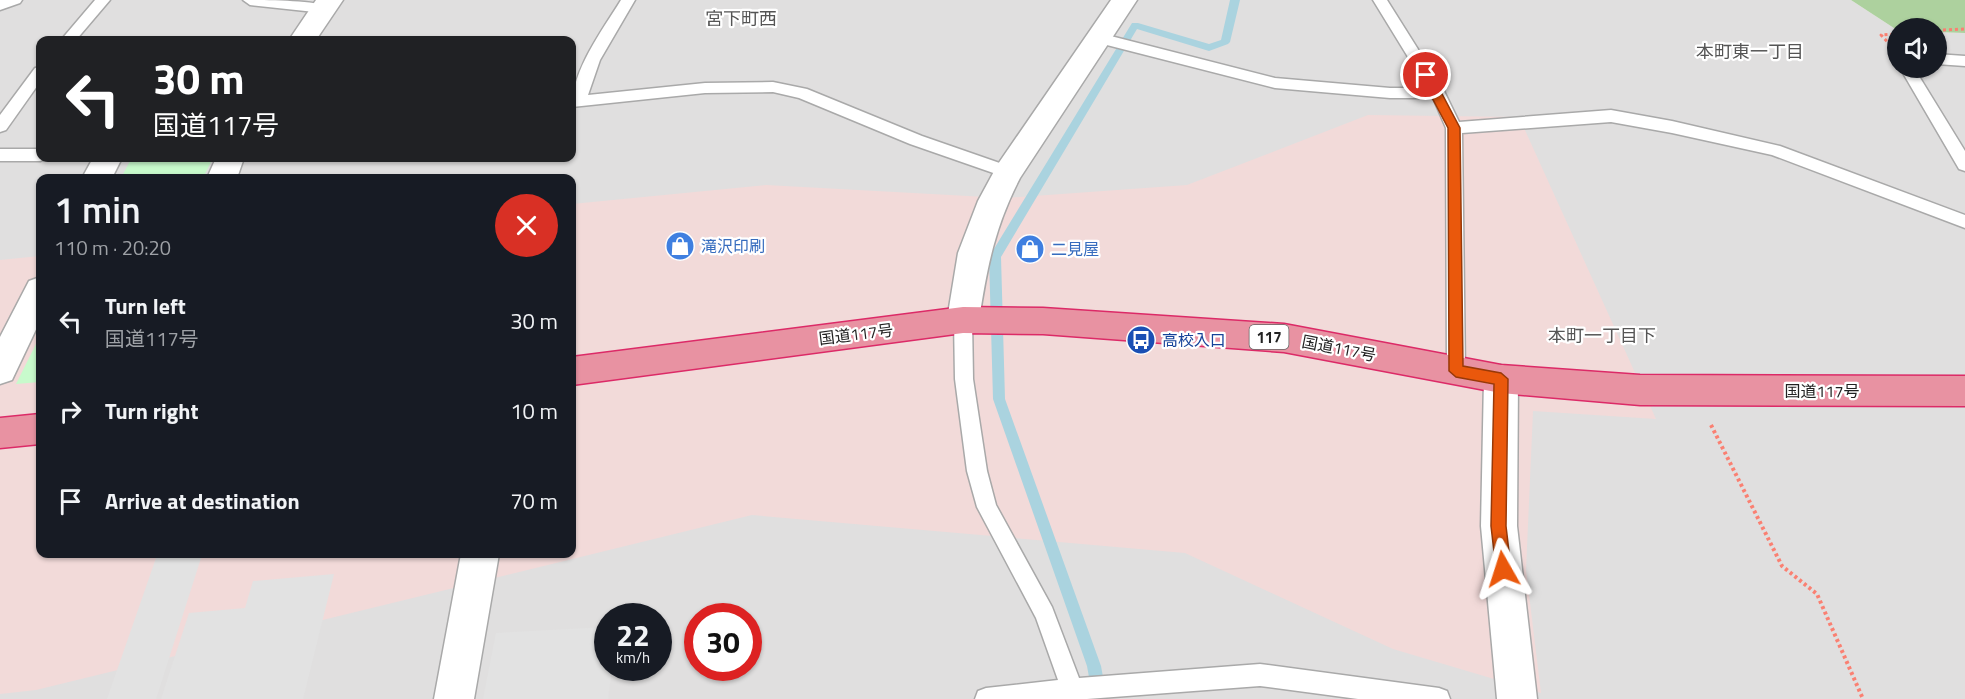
<!DOCTYPE html>
<meta charset="utf-8">
<style>
body{margin:0;font-family:"Titillium Web","Noto Sans JP",sans-serif;background:#242831;color:#f1f3f6;height:100vh;display:flex;flex-direction:column;font-size:22px;white-space:nowrap}
*{box-sizing:border-box;margin:0}
p{font-size:20px;color:#9ea1a6}
.icon{flex:none;width:33px;height:33px;fill:none;stroke:currentColor;stroke-width:2;stroke-linecap:round;stroke-linejoin:round}
.map{position:relative;flex:1;overflow:hidden}
.panel{position:absolute;left:36px;top:174px;width:540px;height:384px;display:flex;flex-direction:column;background:#171b24;border-radius:12px;box-shadow:0 2px 4px #0004}
.panel>*{flex:none}
.guide{position:absolute;left:36px;top:36px;width:540px;height:126px;border-radius:12px;box-shadow:0 2px 4px #0004;background:#202124;color:#fff;overflow:hidden}
.tools{position:absolute;left:1887px;top:18px;display:grid;gap:12px}
.tools a{display:grid;place-items:center;width:60px;height:60px;border-radius:50%;background:#171b24;box-shadow:0 2px 4px #0004;font-size:30px}
.speed{position:absolute;left:594px;top:603px;display:flex;gap:12px;font-size:30px;font-weight:700;text-align:center}
.speed>*{display:grid;place-content:center;width:78px;height:78px;border-radius:50%;background:#171b24;box-shadow:0 2px 4px #0004;line-height:1}
.speed small{font-size:15px;font-weight:400}
.speed .limit{border:9px solid #d22;background:#fff;color:#111}
.pin{position:absolute;display:grid;place-items:center;width:51px;height:51px;color:#fff;margin:-26px;border:3px solid #fff;border-radius:50%;box-shadow:0 2px 6px #0007}
.me{position:absolute;width:66px;margin:-33px;rotate:354deg;stroke-linejoin:round;filter:drop-shadow(0 0 4px #0008)}
.turn{display:flex;align-items:center;gap:21px;height:126px;padding:0 18px;font-size:27px}
.turn .icon{width:78px;height:78px;stroke-width:2.5}
.turn b{display:block;font-size:42px;line-height:51px}
.round{display:grid;place-items:center;flex:none;width:63px;height:63px;border-radius:32px;background:#242831}
.head{display:flex;align-items:center;justify-content:space-between;height:102px;padding:0 18px}
h1{font-size:36px;font-weight:600;line-height:45px}
ul{padding:0;list-style:none}
li{display:flex;align-items:center;gap:18px;height:90px;padding:0 18px}
li div{flex:1}
li b{display:block;font-size:22px}
li em{font-style:normal}
.map>svg:first-child{display:block}
.residential{fill:#e0dfdf;fill-rule:evenodd}
.commercial{fill:#f2dad9}
.forest{fill:#add19e}
.park{fill:#c8facc}
.parking{fill:#e2e2e2}
.lines{fill:none;stroke-linecap:round;stroke-linejoin:round}
.stream{fill:#aad3df;fill-rule:evenodd}
.lane-casing{stroke:#a9a9a9;stroke-width:3}
.street-casing{stroke:#a9a9a9;stroke-width:3}
.highway-casing{stroke:#dc2a67;stroke-width:3}
.path-far1{stroke:#fa8072;stroke-width:3;stroke-dasharray:3 3;stroke-linecap:butt}
.path{stroke:#fa8072;stroke-width:4;stroke-dasharray:3 3;stroke-linecap:butt}
.lane{fill:#fff;fill-rule:evenodd}
.street{fill:#fff;fill-rule:evenodd}
.highway{fill:#e892a2;fill-rule:evenodd}
.route{fill:#ea580c;stroke:#983908;stroke-width:1.5}
.labels{text-anchor:middle;dominant-baseline:central;stroke-width:4.5;stroke-linejoin:round;paint-order:stroke}
.shield{fill:#fff;stroke:#646464;stroke-width:1.5}
.shield-label{font-size:15px;font-weight:bold;fill:#222}
.shop-label{font-size:16px;fill:#366cbe;stroke:#fff;text-anchor:start}
.street-label{font-size:16px;fill:#222;stroke:#fff}
.transit-label{font-size:16px;fill:#164399;stroke:#fff;text-anchor:start}
.neighbourhood-label{font-size:18px;fill:#555;stroke:#fff}
</style>
<div class="map">
<svg width="1965" height="699" viewBox="0 0 1965 699">
<rect width="100%" height="100%" fill="#f2efe9"/>
<path class="residential" d="M0,0h1851l46,30 1,38h38l1,-36 28,1v666h-1965zM40,40h532v118h-532zM40,178h532v376h-532zM608,616h50v52h-50zM698,616h50v52h-50z"/>
<path class="commercial" d="M1368,115l151,2 137,302 -123,-8 -7,159 15,123 -148,-44 -208,-96 -433,-38 -716,175 -36,4v-434l40,-4v298h532v-350l194,-19 239,13 182,-13z"/>
<path class="forest" d="M1851,0h114v33l-28,-1 -1,-4 -39,2z"/>
<path class="park" d="M138,158h75l-10,20h-82l10,-19z
M40,336v46l-24,2z"/>
<path class="parking" d="M202,555l-46,144h-49l49,-141z
M334,574l-31,125h-142l28,-86 56,-5 8,-27z
M607,627l1,41h4l-4,31h-125l13,-66z"/>
<g class="lines">
<path class="stream" d="M1230,0h10l-10,42 -2,2 -19,7 -72,-22 -136,228 4,142 96,267 6,33h-14l-6,-33 -94,-267 -4,-142 143,-234h6l71,21 12,-4z"/>
<g class="lane-casing">
<path id="lane" d="M0,0h22l-2,3 -20,7z
M95,0h15l-34,40h-15z
M243,0c17,0 79,0 88,8l-7,5 -74,-8z
M621,0h14l-35,60 -12,35 117,-12 68,-1 34,7 115,47 92,32 2,4 -8,6 -6,-2 -92,-32 -111,-46 -26,-6 -68,1 -133,14c0,-37 30,-76 49,-107z
M1373,0h14l56,89 16,33 152,-12 61,11 108,25 185,69v13l-193,-73 -100,-22 -61,-11 -149,11 3,238 -3,5 -6,3 -6,-3 -3,-5 -1,-243 -13,-30h-43l-115,-10 -176,-45 -7,-5 7,-5 176,45 115,10h37z
M1936,54l29,2v10l-29,-2z
M40,67v15l-34,48 -6,2v-17l35,-47z
M1900,68h14l51,83v20l-6,-2z
M0,149h40v9h7l-7,3h-40z
M963,313l6,2 3,5 1,59 14,92 9,34 56,102 27,71 181,-14 179,24 8,3 3,8h-92l-98,-13 -173,13h-112l3,-8 8,-3 72,-8 -22,-62 -59,-111 -10,-36 -12,-92 -1,-59 3,-5z"/>
</g>
<g class="street-casing">
<path id="street" d="M316,0h27l-27,40h-27z
M1111,0h26l-117,178c-25,48 -33,89 -41,142l-5,9 -11,4 -11,-4 -5,-9 11,-67 20,-52 20,-37z
M93,158h29l-10,20h-30z
M216,158h28l-7,20h-30z
M40,277v44l-28,59 -12,4v-47l29,-56z
M1501,365l12,4 5,10 -1,147 20,173h-40l-16,-173 3,-147 5,-10z
M461,554h38l-25,145h-40z"/>
</g>
<g class="highway-casing">
<path id="highway" d="M963,307l80,1 241,16 217,41 139,10 325,1v30l-325,-1 -139,-12 -217,-41 -241,-18 -80,-1 -391,52v-28z
M40,414v30l-40,4v-30z"/>
</g>
<path class="path-far1" d="M1943,30l22,-1
M1895,50l-14,-15 17,-1"/>
<path class="path" d="M1711,425l71,141 35,28 46,105"/>
<use href="#lane" class="lane"/>
<use href="#street" class="street"/>
<use href="#highway" class="highway"/>
</g>
<path class="route" d="M1426,71l6,4 28,53 3,238 38,7 7,6 -2,147 5,43 -2,5 -6,2 -5,-2 -2,-5 -5,-43 3,-142 -38,-7 -7,-6 -1,-243 -28,-53z"/>
<defs>
<g id="shop-disc" transform="scale(1.5)"><circle r="9.5" fill="#3f7fe0" stroke="#fff"/><path d="M-5-2.5h2.3a2.7 3.5 0 0 1 5.4 0H5L5.5 6h-11ZM-1.5-2.5h3a1.5 2.3 0 0 0-3 0Z" fill="#fff"/></g>
<g id="bus-disc" transform="scale(1.5)"><circle r="9.5" fill="#1a4fb4" stroke="#fff"/><path d="M-5-6H5V4H4V6H2V4H-2V6H-4V4H-5ZM-3.5-4V0h7V-4ZM-3.5 1.2v1.5H-2V1.2ZM2 1.2v1.5H3.5V1.2Z" fill="#fff"/></g>
</defs>
<g fill-rule="evenodd">
<use href="#shop-disc" x="680" y="246"/>
<use href="#shop-disc" x="1030" y="249"/>
<use href="#bus-disc" x="1141" y="340"/>
</g>
<g class="labels">
<rect class="shield" x="1249.5" y="325" width="39" height="24" rx="4.5"/>
<g class="shield-label">
<text x="1269" y="337">117</text>
</g>
<g class="shop-label">
<text x="701" y="246">滝沢印刷</text>
<text x="1051" y="249">二見屋</text>
</g>
<g class="street-label">
<text transform="translate(856 334) rotate(-7)">国道117号</text>
<text transform="translate(1339 348) rotate(11)">国道117号</text>
<text x="1822" y="391">国道117号</text>
</g>
<g class="transit-label">
<text x="1162" y="340">高校入口</text>
</g>
<g class="neighbourhood-label">
<text x="741" y="18">宮下町西</text>
<text x="1750" y="51">本町東一丁目</text>
<text x="1602" y="335">本町一丁目下</text>
</g>
</g>
</svg>
<div class="tools">
<a><svg class="icon" aria-label="sound" viewBox="0 0 24 24"><path d="M4 9h4l5-4v14l-5-4H4zM17 9q2 3 0 6"/></svg></a>
</div>
<div class="speed"><div>22<small>km/h</small></div><div class="limit">30</div></div>
<div class="pin" style="left:1426px;top:75px;background:#d93025"><svg class="icon" aria-label="arrive" viewBox="0 0 24 24"><path d="M6 21V4h12l-3 4 3 4H6"/></svg></div>
<svg class="me" style="left:1503px;top:569px" viewBox="-20 -20 40 40"><path d="M0-17L14 15 0 8-14 15z" fill="#ea580c" stroke="#fff" stroke-width="4"/></svg>
<div class="guide">
<div class="turn"><svg class="icon" aria-label="left" viewBox="0 0 24 24"><path d="M17 20v-9H6M10 6l-5 5 5 5"/></svg><div><b>30 m</b>国道117号</div></div>
</div>
<section class="panel">
<div class="head"><div><h1>1 min</h1><p>110 m · 20:20</p></div><a class="round" style="background:#d93025;color:#fff"><svg class="icon" aria-label="close" viewBox="0 0 24 24"><path d="M6 6l12 12M18 6L6 18"/></svg></a></div>
<ul>
<li><svg class="icon" aria-label="left" viewBox="0 0 24 24"><path d="M17 20v-9H6M10 6l-5 5 5 5"/></svg><div><b>Turn left</b><p>国道117号</p></div><em>30 m</em></li>
<li><svg class="icon" aria-label="right" viewBox="0 0 24 24"><path d="M7 20v-9h11M14 6l5 5-5 5"/></svg><div><b>Turn right</b></div><em>10 m</em></li>
<li><svg class="icon" aria-label="arrive" viewBox="0 0 24 24"><path d="M6 21V4h12l-3 4 3 4H6"/></svg><div><b>Arrive at destination</b></div><em>70 m</em></li>
</ul>
</section>
</div>
